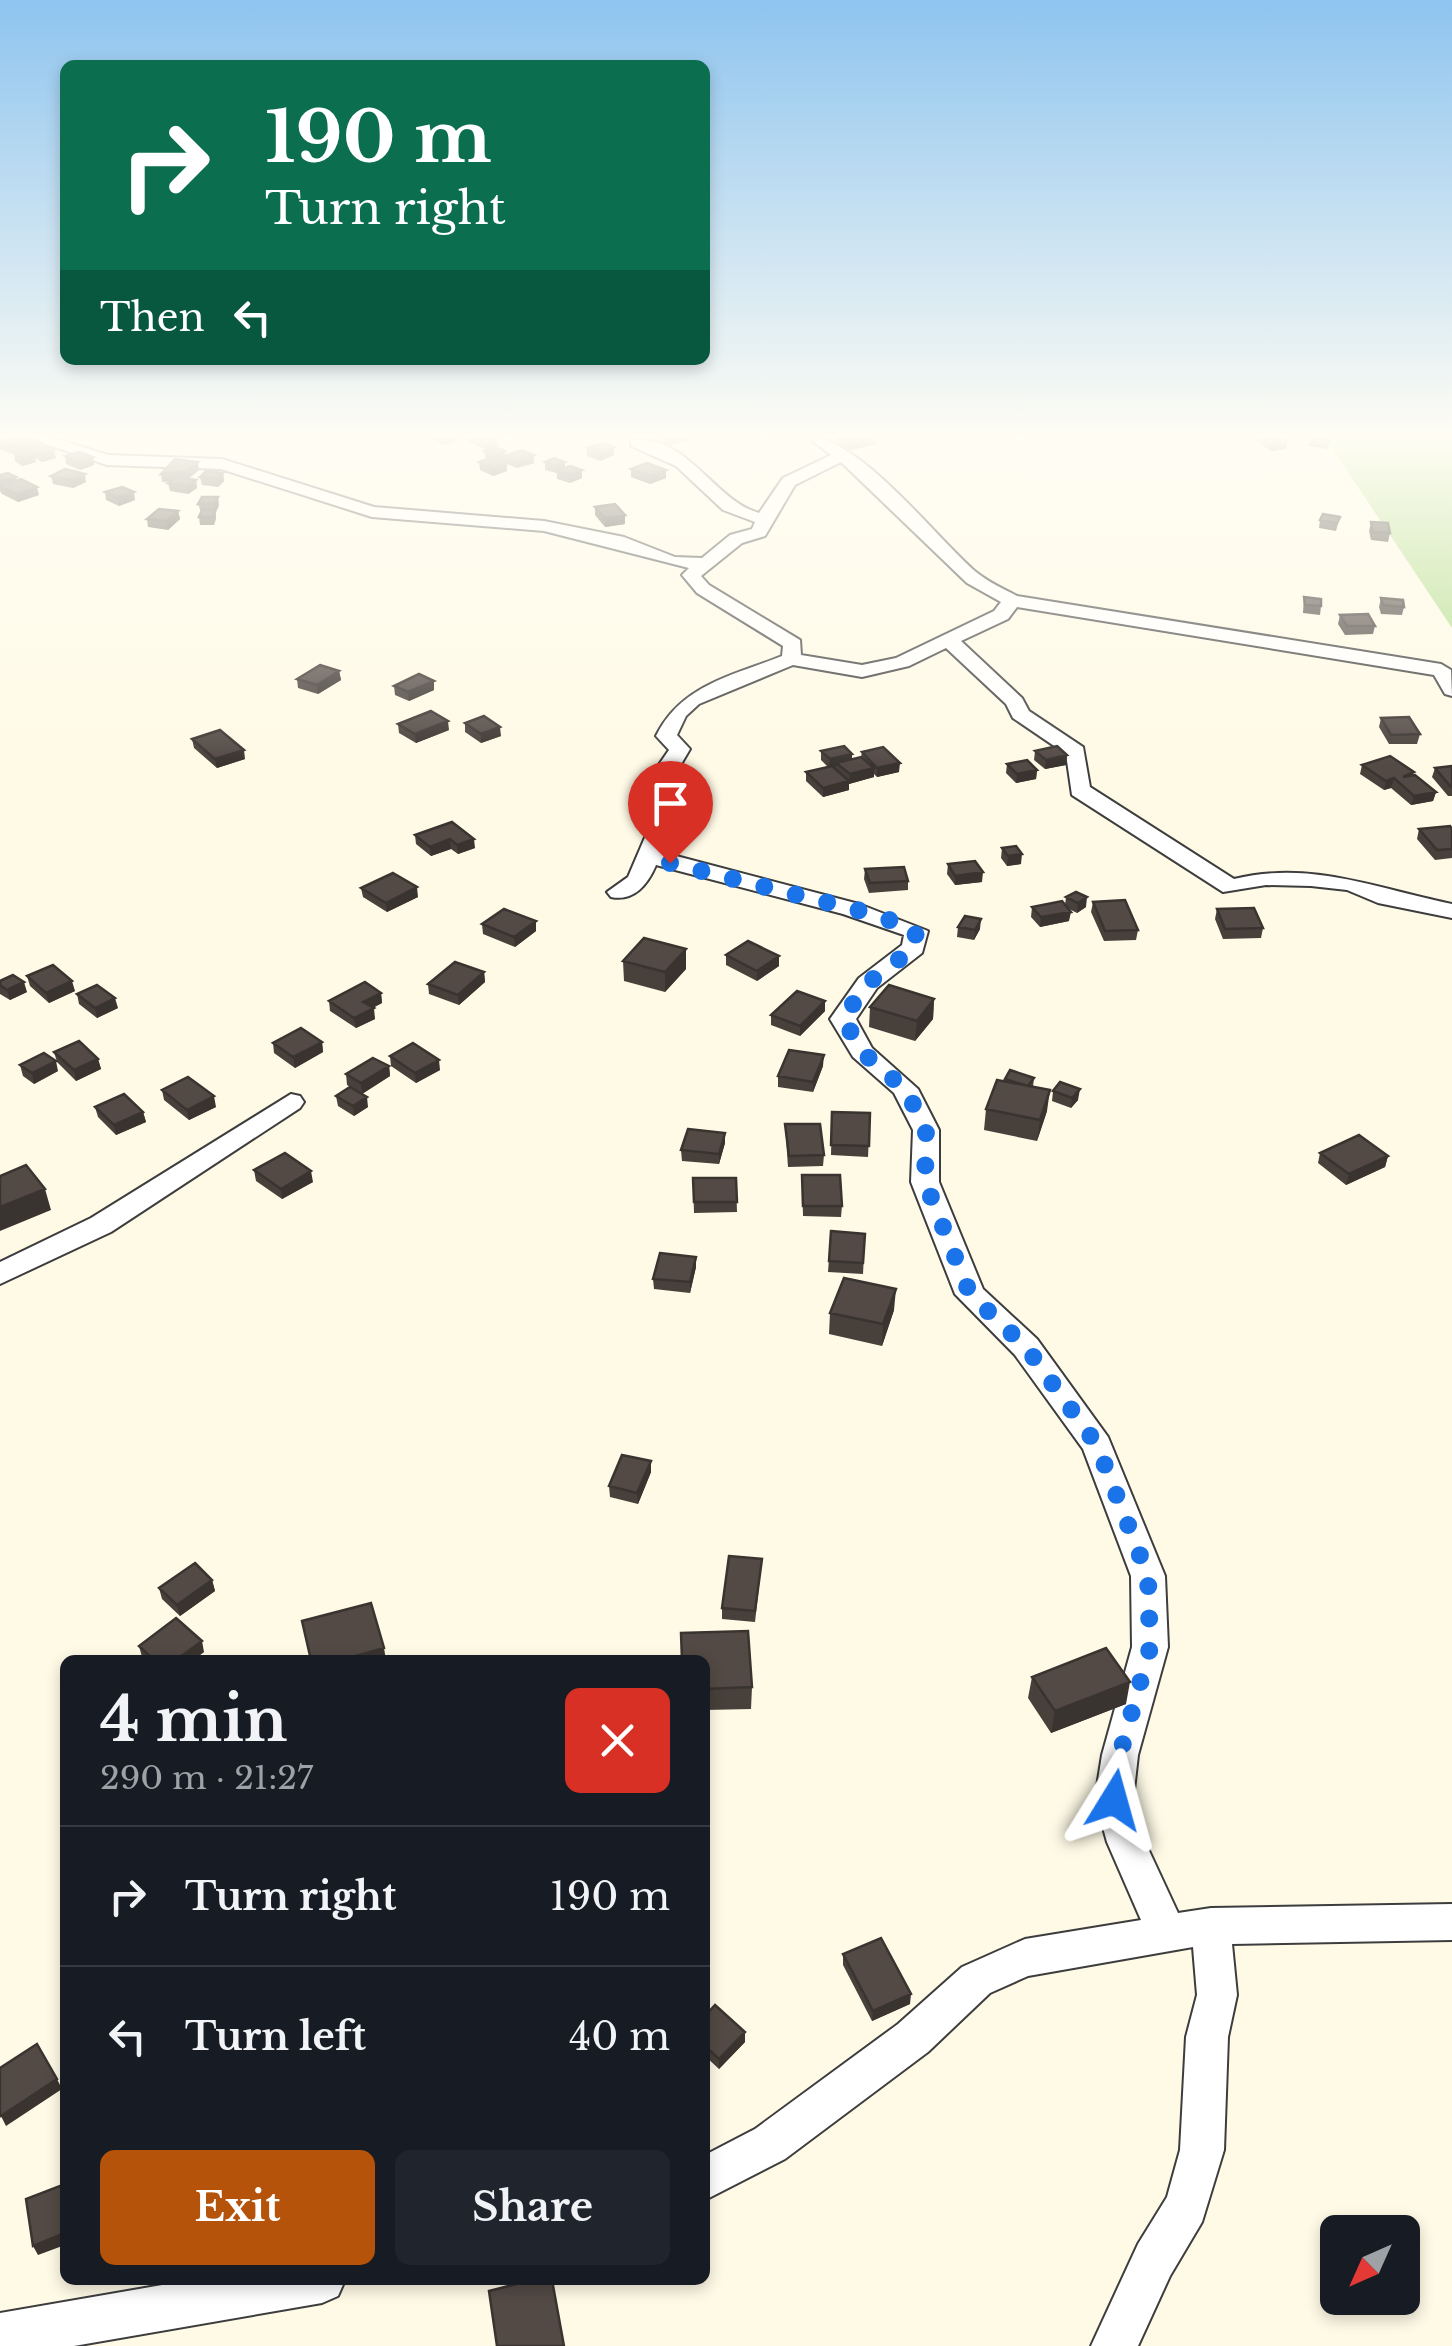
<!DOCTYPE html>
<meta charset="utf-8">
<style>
body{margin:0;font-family:"Libre Baskerville",serif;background:#20242c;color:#f1f3f6;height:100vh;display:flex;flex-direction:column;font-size:38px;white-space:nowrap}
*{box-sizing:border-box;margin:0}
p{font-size:32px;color:#9ea1a6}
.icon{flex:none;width:55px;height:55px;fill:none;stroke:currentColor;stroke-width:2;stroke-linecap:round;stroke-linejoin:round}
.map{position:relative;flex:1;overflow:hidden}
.panel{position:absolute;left:60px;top:1655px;width:650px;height:630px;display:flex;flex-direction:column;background:#171b24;border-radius:15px;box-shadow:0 5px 15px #0003}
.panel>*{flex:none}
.banner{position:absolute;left:60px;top:60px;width:650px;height:305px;border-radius:15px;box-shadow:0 5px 15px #0003;background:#0b6e4f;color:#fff;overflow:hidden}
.needle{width:65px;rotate:225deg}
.buttons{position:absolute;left:1320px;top:2215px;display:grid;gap:20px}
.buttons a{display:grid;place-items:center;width:100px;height:100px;border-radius:15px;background:#171b24;box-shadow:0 5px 15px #0003;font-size:50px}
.pin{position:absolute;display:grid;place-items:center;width:85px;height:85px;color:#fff;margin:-102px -42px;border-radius:50% 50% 50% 0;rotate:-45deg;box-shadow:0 0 10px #0007}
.pin .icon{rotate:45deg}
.me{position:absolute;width:110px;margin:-55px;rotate:8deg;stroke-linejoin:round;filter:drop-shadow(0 0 8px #0008)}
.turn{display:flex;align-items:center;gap:35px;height:210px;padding:0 40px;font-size:45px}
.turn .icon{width:130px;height:130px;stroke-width:2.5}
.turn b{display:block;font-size:70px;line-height:85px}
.then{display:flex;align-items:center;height:95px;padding:0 40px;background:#0003;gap:20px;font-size:38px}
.round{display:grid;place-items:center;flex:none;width:105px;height:105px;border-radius:15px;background:#20242c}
.head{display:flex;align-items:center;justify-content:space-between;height:170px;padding:0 40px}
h1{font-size:60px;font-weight:800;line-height:75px}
.cta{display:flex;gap:20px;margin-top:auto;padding:20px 40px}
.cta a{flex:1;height:115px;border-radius:15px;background:#b45309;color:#fff;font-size:40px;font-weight:800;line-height:115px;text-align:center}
.cta a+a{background:#20242c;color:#f1f3f6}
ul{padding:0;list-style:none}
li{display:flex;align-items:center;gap:30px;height:140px;padding:0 40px;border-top:2px solid #363941}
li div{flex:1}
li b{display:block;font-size:38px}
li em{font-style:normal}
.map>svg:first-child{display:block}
.forest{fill:#b3dd8d}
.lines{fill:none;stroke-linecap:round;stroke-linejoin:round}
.street-casing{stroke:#3d3d3d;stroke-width:4}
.street{fill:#fff;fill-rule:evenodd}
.wall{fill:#47403b}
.shaded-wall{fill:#3a3430}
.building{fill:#534a45;stroke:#3a3430;stroke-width:2.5}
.route{stroke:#1a73e8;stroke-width:18;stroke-dasharray:0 32.4}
</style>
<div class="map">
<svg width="1452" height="2346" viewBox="0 0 1452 2346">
<rect width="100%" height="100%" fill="#fffae6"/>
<path class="forest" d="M1324,436h128v192z"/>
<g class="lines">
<g class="street-casing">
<path id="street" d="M23,436h25l60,19 114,4 152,48 170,14 80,16 51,20 27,1 28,-23 22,-6 3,-7 -32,-12 -47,-44 -45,-20v-6c56,-7 82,60 128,73l24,-35 48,-23 -25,-19c53,0 129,101 170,136 12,10 28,17 41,24l424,68 10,6 1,26 -7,-2 -11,-19 -417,-68 -9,12 -47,22 61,57 7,13 54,36 7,40 144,92c77,-19 144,10 218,25v14l-74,-15 -31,-13 -36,-4 -45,-1 -43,7 -151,-97 -6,-41 -53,-36 -7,-14 -60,-56 -37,18 -47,11 -69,-12 -94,39 -13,12 -9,19 13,14 -10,17 13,50 -26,22 -6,14 198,52 69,27 -6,22 -45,35 -21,31 16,29 46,41 21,41v52l44,107 54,50 71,98 57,139 3,71 -30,108 -5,44 12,43 33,71 33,-5 241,-4v36l-220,4 5,51 -9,42 -4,113 -22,72 -32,54 -32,70h-47l47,-102 29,-47 13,-47 6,-113 11,-42 -4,-48 -165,29 -38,17 -62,59 -143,107 -80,41v-45l50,-26 143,-105 64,-57 63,-28 116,-19 -34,-78 -12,-43 7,-44 30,-108 -1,-71 -48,-127 -68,-94 -60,-61 -44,-112 2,-52 -19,-37 -41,-36 -23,-38 29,-41 43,-33 2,-10 -61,-21 -187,-49c-8,19 -22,37 -45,32l-4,-5 21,-15 18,-42 25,-21 -13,-48 11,-16 -13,-14c25,-51 76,-60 126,-80l1,-10 -86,-53 -15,-18 7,-7 -145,-37 -172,-14 -151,-48 -114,-4zM841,462l126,121 34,19 -7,9 -98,47 -34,7 -61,-10 -1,-15 -91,-55 -8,-9 41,-33 23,-7 30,-51z
M291,1094l9,2 4,6 -4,6 -189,124 -111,52v-22l91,-44z
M191,2280h154l-7,16 -16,7 -248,43h-74v-33z"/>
</g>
<use href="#street" class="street"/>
</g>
<path class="wall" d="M429,436h29v4l-13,5 -16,-6z
M466,436h26l6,10 -10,4 -22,-9z
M660,436h29v4l-19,5 -10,-5z
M835,436l42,1 -1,7 -26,6 -16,-9z
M1257,436h23l7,5 -1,8 -15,2 -15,-10z
M1311,436h20l-3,13 -20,-3z
M0,441l38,2 16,7 2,8 -14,4 -7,-4 1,4 -14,4 -7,-5 -1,-7h-2l-12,-5z
M614,447v8l-14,6 -13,-5v-8z
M484,451l21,5 29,7 -17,5 -10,-4v7l-14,5 -13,-6 -1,-8 7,-2z
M65,456l28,1 1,8 -14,5 -14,-6z
M545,462l20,6 17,10 -12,5 -13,-4v-6l-12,-3z
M631,469l35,1v8l-16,6 -19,-7z
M199,470l-11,9 8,1 1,8 -9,6 -18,-3 -2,-8 4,-2 -10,1z
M223,473l1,8 -6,6 -16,-2 -2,-8z
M0,475l17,5 22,15 -21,7 -16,-8 -2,-3z
M51,476l35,6 -13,6 -20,-4z
M105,492l30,8 -16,6 -13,-6z
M198,504l21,1 -3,7v7l-2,6h-14l-1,-8 2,-5z
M595,507l30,17 -20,3 -10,-12z
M178,511l2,8 -12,11 -20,-3 -1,-8z
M1340,517l-4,14 -17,-3 1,-8z
M1371,522l19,11 -2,9 -17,-2 -2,-9z
M1304,597l17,9 -1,9 -17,-2z
M1381,598l23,9 -2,8 -21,-1 -2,-7z
M1340,615l35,11 -2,8 -28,1 -7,-11z
M339,671l2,9 -23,14 -20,-6 -1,-9z
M434,681v9l-25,11 -14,-6 -1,-9z
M1381,718l39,16 -3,10h-28l-10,-17z
M465,723l36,13 -20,7 -16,-11z
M398,724l51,6 -33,13 -17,-10z
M192,739l53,20 -28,9 -23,-20z
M821,751l31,8 9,-2 1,-5 37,20 -22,5 -3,-3v3l-25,7v6l-26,7 -17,-16v-9l22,-5 -7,-7z
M1035,751l32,4 -1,10 -21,4 -11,-9z
M1007,764l30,6 -1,9 -20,4 -10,-10z
M1362,765l52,10 22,17 -3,9 -22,4 -20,-17 -7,2 -24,-16z
M1452,766v30h-4l-16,-19 3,-9z
M452,822l23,26 -17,6 -7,-5 -20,7 -15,-12 -1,-9z
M1419,829h33v29l-17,2 -18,-21z
M1002,848l19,16 -14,2 -6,-8z
M948,864l34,18 -27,3 -8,-11z
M865,869l43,12v9l-39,3 -5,-14z
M361,888l57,9 -31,15 -24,-15z
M1066,897l20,10 -9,6 -8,-4v12l-29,6 -9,-10 1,-10 33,-2z
M1093,902l45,28 -2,10 -32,1 -13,-29z
M1217,909l46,19 -2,10 -38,1 -8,-20z
M536,921v10l-21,16 -32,-13 -1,-10z
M958,927l22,2 -6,11 -17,-3z
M726,955l53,11 -22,15 -31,-16z
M623,961l63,8 -21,23 -41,-11z
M484,972l1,10 -26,23 -30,-11 -1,-10z
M27,976l48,15 -26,12 -19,-17z
M0,981l27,11 -17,8 -10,-6z
M381,993l1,10 -10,5 3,11 -19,9 -26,-17 -1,-10z
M77,994l41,14 -21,10 -18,-14z
M934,999l-1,20 -18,22 -46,-14 1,-20z
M825,1001v10l-25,25 -29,-11v-10z
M322,1042l1,10 -28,16 -21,-15 -1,-10z
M54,1052l44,7 3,10 -25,12 -19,-19z
M390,1056l50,14 -24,13 -25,-17z
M20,1065l38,6 -24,13 -11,-8z
M389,1066l1,10 -28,18 -15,-9 -1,-11z
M823,1066l-10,26 -35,-5v-11z
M1034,1078l-1,9 14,24 -10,30 -53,-11 2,-21 19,-30z
M162,1090l54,17 -27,13 -25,-20z
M1053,1091l25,9 -7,8 -19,-7z
M336,1096l32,11 -14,9 -16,-10z
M95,1107l48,5 3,10 -30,13 -18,-18z
M832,1112l38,1 -2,44 -37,-2z
M785,1124l39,31 -1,11 -35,1z
M725,1143l-6,21 -37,-3 -1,-11z
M1320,1153l68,3 -3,11 -39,18 -28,-22z
M254,1170l59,12 -31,17 -26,-18z
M802,1175l40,31 -1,11 -38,-1z
M693,1178h43l1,34 -43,1z
M831,1231l34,3 -2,40 -35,-2z
M696,1267l-6,26 -36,-4 -1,-10z
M894,1310l-12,36 -53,-12 1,-21z
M651,1461v11l-13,32 -28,-7 -1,-11z
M762,1559l-7,63 -33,-3v-11z
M212,1580l3,11 -35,25 -18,-17 -3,-11z
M139,1646l65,6 -11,8h-47l-4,-3z
M705,1660l47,27 -1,22 -46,1z
M1032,1677l94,27 -75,29 -23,-35z
M843,1954l67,50 -38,17 -29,-56z
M705,2016l40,26 -26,27 -14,-13z"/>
<path class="shaded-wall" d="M458,436v4l-13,5 -1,-8z
M689,436v4l-19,5v-8z
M877,437l-1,7 -26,6 1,-8z
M497,439l1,7 -10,4v-8z
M38,441l1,7 -12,-1v3l-15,4 -2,-8 13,-4z
M1287,441l-1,8 -15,2 1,-8z
M614,447v8l-14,6v-8z
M54,450l2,8 -14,4 -2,-8z
M505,451l1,8 -13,4v-8z
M34,455l2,7 -14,4 -2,-8z
M534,455v8l-17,5v-8z
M93,457l1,8 -14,5 -2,-8z
M198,462l1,8 -11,9 -26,3 -1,-8z
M565,462v8l-8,1 -2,3v-8z
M507,463v8l-14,5v-8z
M582,470v8l-12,5 -1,-8z
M666,470v8l-16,6v-8z
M223,473l1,8 -6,6 -1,-8z
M85,474l1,8 -13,6 -2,-8z
M16,477l2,8 -18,1v-4z
M196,480l1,8 -9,6 -1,-8z
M37,487l2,8 -21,7 -1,-8z
M134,492l1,8 -16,6 -2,-8z
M218,497l1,8 -3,7 -2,-8z
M178,511l2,8 -12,11 -2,-9z
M625,515v9l-20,3v-9z
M339,671l2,9 -23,14 -1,-9z
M434,681v9l-25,11 -1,-9z
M448,721l1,9 -33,13 -1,-9z
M500,727l1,9 -20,7v-9z
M244,750l1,9 -28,9 -2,-9z
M852,754v9h-16v4l-7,1 1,-9z
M1067,755l-1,10 -21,4 1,-9z
M900,763l-1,9 -22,5v-9z
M874,768v9l-25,7v6l-26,7v-9l26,-7 1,-7z
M1037,770l-1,9 -20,4 1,-9z
M1394,778l-3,10 -7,2 2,-9z
M1436,792l-3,9 -22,4 3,-9z
M450,839l1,10 -20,7 -1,-9z
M474,839l1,9 -17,6 -1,-9z
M1022,854l-1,10 -14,2 1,-10z
M983,872l-1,10 -27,3v-9z
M417,887l1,10 -31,15 -1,-9z
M1087,897l-1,10 -9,6 1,-10z
M1071,912l-2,9 -29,6 1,-10z
M981,919l-1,10 -6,11 1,-10z
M536,921v10l-21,16 -1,-10z
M686,949v20l-21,23v-20z
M779,956v10l-22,15v-10z
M484,972l1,10 -26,23 -1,-10z
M72,981l3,10 -26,12 -3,-10z
M24,982l3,10 -17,8 -3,-10z
M381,993l1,10 -17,9 -2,-10z
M115,998l3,10 -21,10 -2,-10z
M934,999l-1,20 -18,22 2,-20z
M825,1001v10l-25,25v-10z
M374,1008l1,11 -19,9 -2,-10z
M322,1042l1,10 -28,16 -2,-11z
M824,1055l-1,11 -10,26v-10z
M98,1059l3,10 -25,12 -2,-11z
M439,1060l1,10 -24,13 -1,-10z
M56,1061l2,10 -24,13 -2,-11z
M389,1066l1,10 -28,18 -1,-11z
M1080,1089l-2,11 -7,8 1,-10z
M1050,1090l-3,21 -10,30 3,-21z
M214,1096l2,11 -27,13 -2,-10z
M367,1097l1,10 -14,9 -1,-10z
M143,1112l3,10 -30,13 -2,-10z
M725,1133v10l-6,21v-10z
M1388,1156l-3,11 -39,18 3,-11z
M311,1171l2,11 -31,17 -1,-10z
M45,1189l6,21 -51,21v-24z
M696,1257v10l-6,26v-11z
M896,1289l-2,21 -12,36 1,-22z
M651,1461v11l-13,32 -1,-11z
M212,1580l3,11 -35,25 -3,-11z
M202,1641l2,11 -11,8h-17z
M384,1648l2,12h-45z
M1130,1682l-4,22 -75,29 4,-22z
M911,1994l-1,10 -38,17 1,-10z
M745,2032v10l-26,27v-10z
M57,2079l5,10 -56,37 -5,-10z
M65,2233v12l-27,10 -5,-9z"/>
<path class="building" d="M14,436h14l10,5 -15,1 -13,4 -10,-4v-1z
M474,436h18l5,3 -9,3z
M841,436h35l1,1 -26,5z
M1262,436h18l7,5 -15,2z
M1311,436h20l-2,5 -19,-2z
M41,443l13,7 -14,4 -13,-7z
M601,443l13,4 -14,6 -13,-5z
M496,447l9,4 -12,4 -9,-4z
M27,450l7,5 -14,3 -6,-5z
M522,450l12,5 -17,5 -12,-4z
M79,452l14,5 -15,5 -13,-6z
M493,457l14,6 -14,5 -14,-6z
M554,458l11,4 -10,4 -10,-4z
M175,459l23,3 -11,9 -26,3z
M647,463l19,7 -16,6 -19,-7z
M570,466l12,4 -13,5 -12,-4z
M65,469l20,5 -14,6 -20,-4z
M206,471l17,2 -6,6 -17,-2z
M8,473l8,4 -16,5v-7z
M178,477l18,3 -9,6 -19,-3z
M21,479l16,8 -20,7 -17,-8z
M122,487l12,5 -17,6 -12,-6z
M202,497h16l-4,7h-16z
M615,504l10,11 -20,3 -10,-11z
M159,509l19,2 -12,10 -19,-2z
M202,510h13l-3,7h-13z
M1323,514l17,3 -3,6 -17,-3z
M1371,522l17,1 2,10 -17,-1z
M1304,597l17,2v7l-16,-1z
M1381,598l22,2 1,7 -21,-2z
M1368,614l7,12h-28l-7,-11z
M320,665l19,6 -22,14 -20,-6z
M419,674l15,7 -26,11 -14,-6z
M431,711l17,10 -33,13 -17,-10z
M484,716l16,11 -19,7 -16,-11z
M1409,717l11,17 -29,1 -10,-17z
M220,730l24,20 -29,9 -23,-20z
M844,746l8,8 -22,5 -9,-8z
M1057,746l10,9 -21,5 -11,-9z
M883,747l17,16 -23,5 -15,-16z
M1390,756l24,16 -11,5 12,-2 21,17 -22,4 -20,-18 -8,3 -24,-16z
M861,757l13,11 -24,6 -14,-11z
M1027,760l10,10 -20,4 -10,-10z
M832,766l17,15 -26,7 -17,-16z
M1452,766v21h-1l-16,-19z
M452,822l22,17 -17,6 -7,-6 -20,8 -15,-12z
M1450,826l2,3v20l-15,1 -18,-21z
M1016,846l6,8 -14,2 -6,-8z
M975,861l8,11 -28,4 -7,-12z
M904,867l4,14 -38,2 -5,-14z
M393,873l24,14 -31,16 -25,-15z
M1076,892l11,5 -9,6 -12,-6z
M1125,900l13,30 -33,1 -12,-29z
M1062,901l9,11 -30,5 -9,-10z
M1254,908l9,20 -38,1 -8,-20z
M504,909l32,12 -22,16 -32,-13z
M965,916l16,3 -6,11 -17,-3z
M644,938l42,11 -21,23 -42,-11z
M748,941l31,15 -22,15 -31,-16z
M455,962l29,10 -26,23 -30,-11z
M53,965l19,16 -26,12 -19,-17z
M13,975l11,7 -17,8 -7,-5v-4z
M365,982l16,11 -18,9 11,6 -20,10 -25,-17z
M97,985l18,13 -20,10 -18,-14z
M889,985l45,14 -17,22 -47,-14z
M797,991l28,10 -25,25 -29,-11z
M301,1028l21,14 -29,15 -20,-14z
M79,1041l19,18 -24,11 -20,-18z
M413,1043l26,17 -24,13 -25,-17z
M789,1050l35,5 -11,27 -35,-6z
M44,1053l12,8 -24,12 -12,-8z
M373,1058l16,8 -28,17 -15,-9z
M1010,1070l24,8 -6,8 -23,-7z
M188,1077l26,19 -27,14 -25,-20z
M997,1080l53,10 -10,30 -54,-11z
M1060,1082l20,7 -8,9 -19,-7z
M350,1087l17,10 -14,9 -17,-10z
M124,1094l19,18 -29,13 -19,-18z
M832,1112l38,1 -1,33 -38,-1z
M785,1124h35l4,31 -35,1z
M688,1129l37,4 -6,21 -38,-4z
M1359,1135l29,21 -39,18 -29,-21z
M285,1153l26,18 -30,18 -27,-19z
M26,1165l19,24 -45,18v-31z
M802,1175h38l2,31h-39z
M693,1178h43l1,24h-43z
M831,1231l34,3 -2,29 -34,-2z
M660,1253l36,4 -6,25 -37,-3z
M844,1278l52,11 -13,35 -53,-11z
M622,1455l29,6 -14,32 -28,-7z
M729,1556l33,3 -7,52 -33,-3z
M195,1563l17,17 -35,25 -18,-17z
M371,1603l13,45 -43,12h-30l-9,-39z
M176,1618l26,23 -26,19h-22l-15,-14z
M748,1631l4,56 -47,2v-29h-23l-1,-27z
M1106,1648l24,34 -75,29 -23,-34z
M881,1938l30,56 -38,17 -30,-57z
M715,2005l30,27 -26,27 -14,-13v-30z
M37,2044l20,35 -56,37 -1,-2v-46z
M65,2184v49l-32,13 -7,-47z
M532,2280h20l12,66h-67l-8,-55z"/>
<linearGradient id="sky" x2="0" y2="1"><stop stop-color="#8ec4ef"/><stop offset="0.57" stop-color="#fffdf4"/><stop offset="1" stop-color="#fffdf4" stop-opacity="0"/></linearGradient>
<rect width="1452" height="765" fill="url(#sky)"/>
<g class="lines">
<path class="route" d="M670,863l207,52 39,16 -2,17 -46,35 -25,35 19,34 44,38 20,40 -1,52 45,112 56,53 71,98 51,131 2,72 -30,106 -6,46"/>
</g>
</svg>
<div class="buttons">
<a><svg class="needle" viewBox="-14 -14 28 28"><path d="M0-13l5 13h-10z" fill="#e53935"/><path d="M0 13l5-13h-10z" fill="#9ea1a6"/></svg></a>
</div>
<div class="pin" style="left:670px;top:863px;background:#d93025"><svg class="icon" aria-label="arrive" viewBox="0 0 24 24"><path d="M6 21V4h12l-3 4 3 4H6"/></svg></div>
<svg class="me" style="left:1114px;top:1800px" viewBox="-20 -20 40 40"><path d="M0-17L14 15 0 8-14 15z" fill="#1a73e8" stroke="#fff" stroke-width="4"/></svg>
<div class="banner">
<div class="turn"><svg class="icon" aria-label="right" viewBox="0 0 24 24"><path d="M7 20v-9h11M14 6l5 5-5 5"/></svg><div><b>190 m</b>Turn right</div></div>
<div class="then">Then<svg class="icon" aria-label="left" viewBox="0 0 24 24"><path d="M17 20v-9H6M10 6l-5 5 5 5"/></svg></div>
</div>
<section class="panel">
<div class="head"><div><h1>4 min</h1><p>290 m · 21:27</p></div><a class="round" style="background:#d93025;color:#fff"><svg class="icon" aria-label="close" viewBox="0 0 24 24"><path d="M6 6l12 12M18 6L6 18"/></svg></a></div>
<ul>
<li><svg class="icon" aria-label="right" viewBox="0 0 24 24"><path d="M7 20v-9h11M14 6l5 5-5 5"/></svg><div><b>Turn right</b></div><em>190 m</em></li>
<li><svg class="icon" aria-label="left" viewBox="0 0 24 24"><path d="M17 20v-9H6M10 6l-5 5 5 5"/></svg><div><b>Turn left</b></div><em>40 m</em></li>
</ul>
<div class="cta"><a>Exit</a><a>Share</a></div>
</section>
</div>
